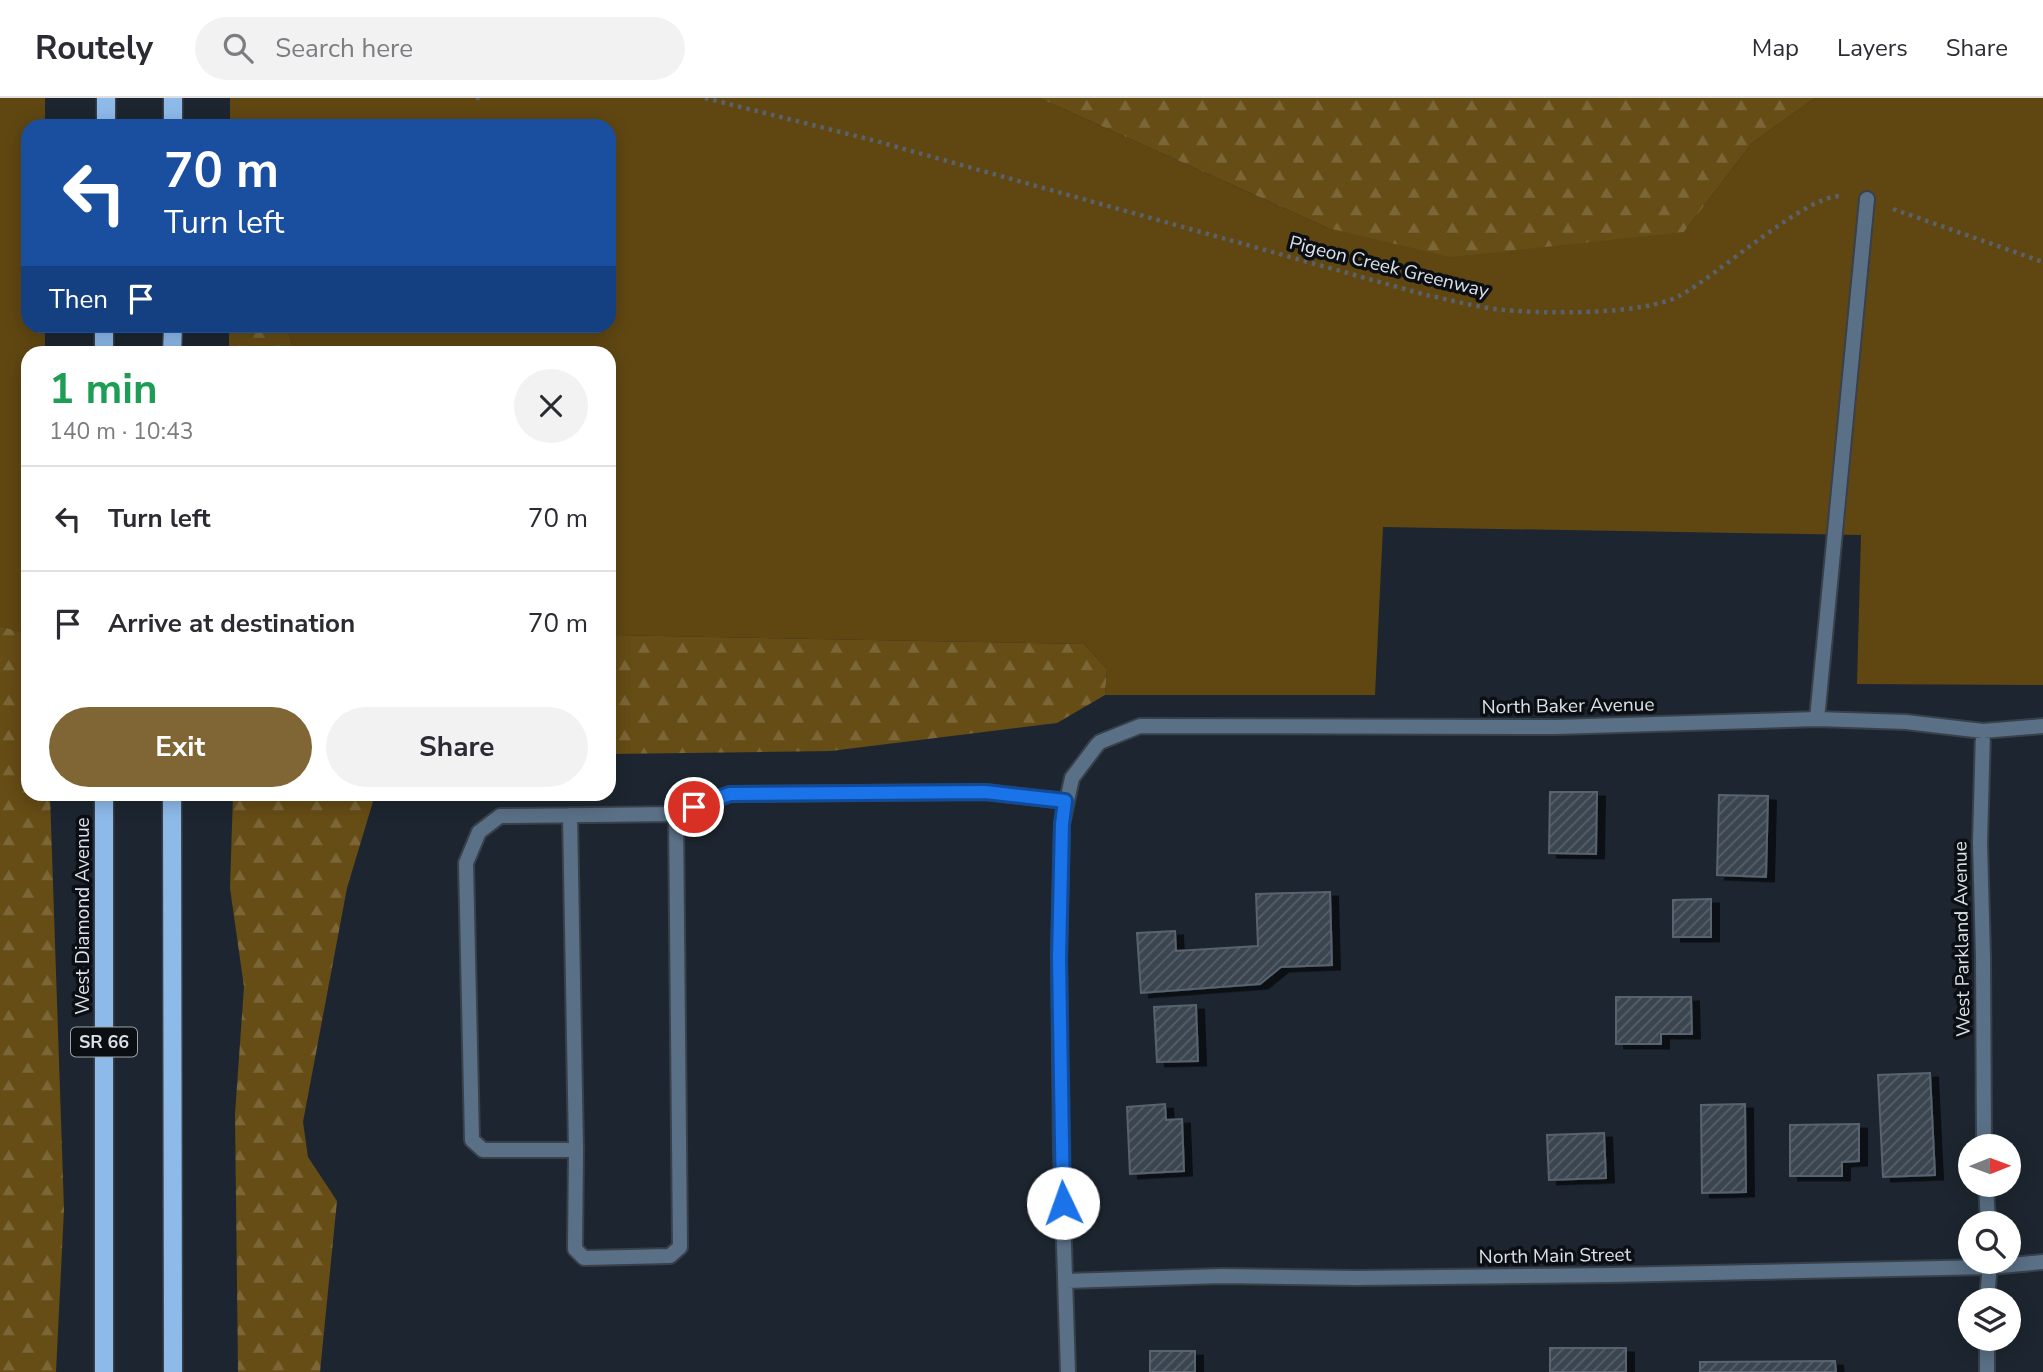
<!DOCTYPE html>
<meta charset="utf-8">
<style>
body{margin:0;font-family:"Nunito Sans",sans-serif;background:#f2f2f3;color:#2b2b33;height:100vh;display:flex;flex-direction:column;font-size:26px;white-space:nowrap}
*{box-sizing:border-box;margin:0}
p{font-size:23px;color:#7c7c81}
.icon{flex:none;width:38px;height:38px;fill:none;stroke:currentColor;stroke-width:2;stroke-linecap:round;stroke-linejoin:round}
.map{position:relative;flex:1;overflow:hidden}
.sheet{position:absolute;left:21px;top:248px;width:595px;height:455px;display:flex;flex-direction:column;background:#fff;border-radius:21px;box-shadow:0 4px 18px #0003}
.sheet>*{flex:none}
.hud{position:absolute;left:21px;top:21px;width:595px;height:214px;border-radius:21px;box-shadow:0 4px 18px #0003;background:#1a4fa0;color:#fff;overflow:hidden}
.needle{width:46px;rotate:89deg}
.controls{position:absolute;left:1958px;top:1036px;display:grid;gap:14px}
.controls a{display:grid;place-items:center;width:63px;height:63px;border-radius:50%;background:#fff;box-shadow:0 4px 18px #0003;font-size:35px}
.pin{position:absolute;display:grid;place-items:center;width:60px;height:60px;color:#fff;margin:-30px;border:4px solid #fff;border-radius:50%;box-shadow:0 2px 7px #0007}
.me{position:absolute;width:77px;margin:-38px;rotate:357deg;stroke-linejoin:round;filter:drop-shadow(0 0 5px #0008)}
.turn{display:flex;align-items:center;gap:24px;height:147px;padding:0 28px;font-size:32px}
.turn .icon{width:91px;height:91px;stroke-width:2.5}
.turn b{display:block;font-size:49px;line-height:60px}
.then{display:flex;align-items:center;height:66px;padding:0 28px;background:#0003;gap:14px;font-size:26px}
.round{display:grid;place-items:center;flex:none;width:74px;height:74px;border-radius:37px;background:#f2f2f3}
.overview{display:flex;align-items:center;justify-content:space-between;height:119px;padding:0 28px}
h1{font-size:42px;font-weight:700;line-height:52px;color:#1e9e55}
.button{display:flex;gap:14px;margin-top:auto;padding:14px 28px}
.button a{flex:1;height:80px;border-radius:42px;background:#7f6634;color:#fff;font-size:28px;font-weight:700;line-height:80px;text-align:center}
.button a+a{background:#f2f2f3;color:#2b2b33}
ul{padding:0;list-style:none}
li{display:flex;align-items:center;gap:21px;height:105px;padding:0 28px;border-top:2px solid #e1e1e2}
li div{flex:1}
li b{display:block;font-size:26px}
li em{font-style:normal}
header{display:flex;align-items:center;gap:42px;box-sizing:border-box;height:98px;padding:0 35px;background:#fff;border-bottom:2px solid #e1e1e2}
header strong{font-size:33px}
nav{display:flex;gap:38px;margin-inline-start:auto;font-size:24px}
.search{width:490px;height:63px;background:#f2f2f3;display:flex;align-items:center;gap:18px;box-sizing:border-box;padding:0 24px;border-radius:38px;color:#7c7c81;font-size:26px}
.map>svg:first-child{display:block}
.green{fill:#604712}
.forest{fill:url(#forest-firs)}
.building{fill:url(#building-hatch);stroke:#58636f;stroke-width:2;filter:url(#shadow)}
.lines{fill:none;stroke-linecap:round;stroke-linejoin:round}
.service-casing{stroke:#38404a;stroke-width:18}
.minor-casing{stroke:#38404a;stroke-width:18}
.primary-casing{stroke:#38404a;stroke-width:21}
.path{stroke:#59616b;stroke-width:4.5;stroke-dasharray:3.5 5;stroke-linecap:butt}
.service{stroke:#5a7086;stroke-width:14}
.minor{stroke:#5a7086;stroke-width:14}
.primary{stroke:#8ebaea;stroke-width:18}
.route-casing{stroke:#114b97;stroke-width:18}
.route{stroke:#1a73e8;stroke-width:12}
.labels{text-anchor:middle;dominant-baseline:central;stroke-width:7;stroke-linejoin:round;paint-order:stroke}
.shield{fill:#0b0f13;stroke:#9da2a8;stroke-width:2}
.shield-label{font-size:18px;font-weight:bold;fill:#dbe1e8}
.street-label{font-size:19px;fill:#dbe1e8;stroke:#0b0f13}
</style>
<header>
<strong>Routely</strong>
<div class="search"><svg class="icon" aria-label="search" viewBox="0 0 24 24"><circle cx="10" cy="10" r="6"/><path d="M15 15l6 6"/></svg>Search here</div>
<nav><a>Map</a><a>Layers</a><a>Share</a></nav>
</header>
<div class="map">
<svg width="2043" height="1274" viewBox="0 0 2043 1274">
<defs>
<pattern id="forest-firs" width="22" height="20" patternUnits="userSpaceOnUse" patternTransform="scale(1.75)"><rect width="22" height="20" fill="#664c15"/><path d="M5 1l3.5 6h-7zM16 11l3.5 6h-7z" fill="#7b6637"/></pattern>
<pattern id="building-hatch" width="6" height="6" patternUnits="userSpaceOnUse" patternTransform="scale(1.75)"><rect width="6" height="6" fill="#3b4550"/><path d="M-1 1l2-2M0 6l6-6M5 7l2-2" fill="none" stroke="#576069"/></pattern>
<filter id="shadow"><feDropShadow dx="8" dy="4.5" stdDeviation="0" flood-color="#0009"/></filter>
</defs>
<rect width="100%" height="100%" fill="#1d2630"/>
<path class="green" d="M0,0h45v28h-17v200h17v27l-17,1v284l-4,-5 -24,-7z
M230,0h809l289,130 356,4 68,-89 63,-45h228v587l-186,-1 4,-149 -478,-8 -8,168h-270l2,-26 -23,-25 -475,-9v-281l-315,-1 -7,-27h322v-200h-379z"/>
<path class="forest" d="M1039,0h776l-63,45 -68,89 -233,25 -123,-29z
M229,228h58l7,27h-65z
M0,528l24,7 4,5v156l22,1 14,414 -8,163h-56z
M609,537l475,9 23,25 -2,26 -48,28 -226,28 -222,3z
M233,697h142l-28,93 -44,234 5,35 29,44 -17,171h-82l-3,-258 9,-127 -14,-99z"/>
<path class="building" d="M1550,694h47l-1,62 -47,-1z
M1719,697l49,1 -2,81 -49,-2z
M1330,794l2,73 -51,2 -21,17 -119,9 -4,-60 38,-2 1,20 82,-5 -2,-52z
M1711,801v38h-38v-37z
M1616,899h75l1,37h-31v10h-45z
M1196,907l2,56 -41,1 -3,-55z
M1930,975l5,102 -52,2 -5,-102z
M1165,1006l1,16 16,-1 2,52 -54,3 -3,-67z
M1745,1006l1,88 -44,1 -1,-88z
M1859,1026v37l-17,1v14h-52v-51z
M1604,1035l2,45 -57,2 -2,-45z
M1550,1250h76v24h-76z
M1150,1253h45v21h-45z
M1835,1263l1,11h-136v-10z"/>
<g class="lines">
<g class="service-casing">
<path id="service" d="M1817,621l50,-520
M570,717l6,335h-93l-11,-10 -6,-277 13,-31 21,-16 176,-2 54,-20 255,-2 80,9
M576,1052l-1,99 9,9 86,-2 10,-9 -4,-433"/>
</g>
<g class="minor-casing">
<path id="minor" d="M1983,633l-3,112 3,114 1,189
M1986,1087l2,38
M1066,1183l156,-5 135,2 253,-3 380,-8 53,-5
M1987,1202l3,-38
M1987,1241v33
M1068,1274l-7,-221 -2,-192 3,-135 10,-46 25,-33 3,-3 40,-16 416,1 261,-8 89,3 77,9 60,-5"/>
</g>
<g class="primary-casing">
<path id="primary" d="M106,0v28
M173,28v-28
M104,256v-28
M172,256l1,-28
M172,696l1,578
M104,1274v-578"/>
</g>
<path class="path" d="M476,0h4
M705,0l167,42 554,155c26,5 53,13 79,15 42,4 138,5 174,-14 38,-20 126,-101 162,-100
M1893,111l150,53"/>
<use href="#service" class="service"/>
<use href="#minor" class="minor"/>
<use href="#primary" class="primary"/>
</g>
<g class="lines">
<g class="route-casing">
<path id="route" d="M694,709l36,-13 255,-2 80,9 -3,23 -3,134 4,245"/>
</g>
<use href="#route" class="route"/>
</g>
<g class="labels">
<rect class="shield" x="71" y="929.5" width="66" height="29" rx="5"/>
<g class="shield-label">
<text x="104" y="944">SR 66</text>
</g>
<g class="street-label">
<text transform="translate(1389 169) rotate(14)">Pigeon Creek Greenway</text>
<text transform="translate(1568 608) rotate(-1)">North Baker Avenue</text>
<text transform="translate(83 818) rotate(-90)">West Diamond Avenue</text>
<text transform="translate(1962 841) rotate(-91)">West Parkland Avenue</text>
<text transform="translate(1555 1158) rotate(-1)">North Main Street</text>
</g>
</g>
</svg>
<div class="controls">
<a><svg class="needle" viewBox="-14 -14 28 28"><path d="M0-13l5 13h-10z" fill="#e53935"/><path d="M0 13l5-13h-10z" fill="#7c7c81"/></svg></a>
<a><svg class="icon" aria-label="search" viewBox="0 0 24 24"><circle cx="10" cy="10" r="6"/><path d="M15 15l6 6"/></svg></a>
<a><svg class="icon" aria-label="layers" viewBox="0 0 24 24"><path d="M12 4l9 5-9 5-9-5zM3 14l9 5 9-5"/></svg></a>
</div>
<div class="pin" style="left:694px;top:709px;background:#d93025"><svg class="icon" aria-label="arrive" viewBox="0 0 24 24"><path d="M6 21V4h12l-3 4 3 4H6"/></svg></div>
<svg class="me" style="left:1063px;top:1105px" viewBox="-20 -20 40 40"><circle r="19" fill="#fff"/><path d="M0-13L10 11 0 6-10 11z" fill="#1a73e8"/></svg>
<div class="hud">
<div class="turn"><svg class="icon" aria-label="left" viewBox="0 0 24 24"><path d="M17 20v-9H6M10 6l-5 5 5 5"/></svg><div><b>70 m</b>Turn left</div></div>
<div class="then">Then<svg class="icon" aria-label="arrive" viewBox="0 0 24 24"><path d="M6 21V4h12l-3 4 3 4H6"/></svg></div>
</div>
<section class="sheet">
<div class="overview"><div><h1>1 min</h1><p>140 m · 10:43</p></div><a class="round"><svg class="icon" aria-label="close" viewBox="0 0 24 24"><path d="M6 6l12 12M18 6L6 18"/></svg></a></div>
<ul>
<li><svg class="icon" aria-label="left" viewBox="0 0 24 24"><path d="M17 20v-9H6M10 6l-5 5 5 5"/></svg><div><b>Turn left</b></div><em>70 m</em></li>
<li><svg class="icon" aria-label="arrive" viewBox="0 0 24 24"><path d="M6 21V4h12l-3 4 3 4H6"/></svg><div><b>Arrive at destination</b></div><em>70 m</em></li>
</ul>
<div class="button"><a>Exit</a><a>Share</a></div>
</section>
</div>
